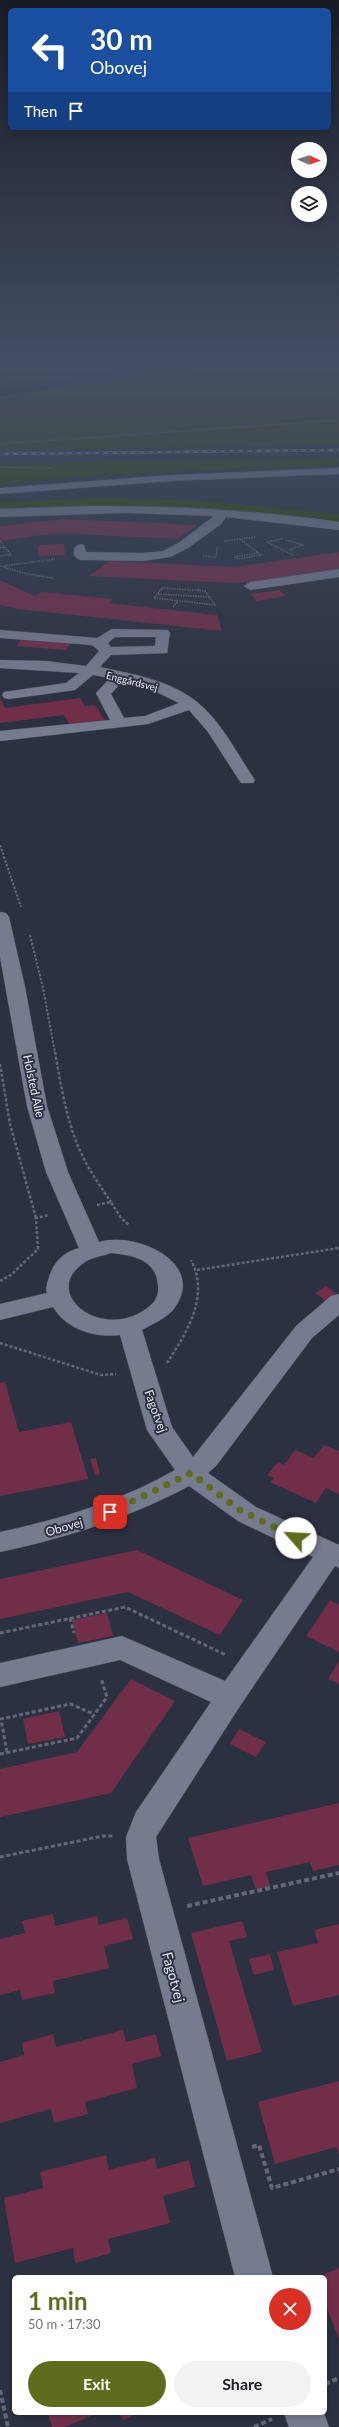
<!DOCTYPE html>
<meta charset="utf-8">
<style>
body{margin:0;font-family:Lato,sans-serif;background:#f2f2f2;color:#202124;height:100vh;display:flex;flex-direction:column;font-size:15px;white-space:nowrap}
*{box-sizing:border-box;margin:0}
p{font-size:13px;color:#757577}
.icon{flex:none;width:22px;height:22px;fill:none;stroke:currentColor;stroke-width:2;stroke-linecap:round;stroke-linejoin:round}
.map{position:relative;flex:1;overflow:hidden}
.sheet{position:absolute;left:12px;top:2275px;width:315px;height:140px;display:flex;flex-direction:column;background:#fff;border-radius:6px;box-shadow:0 2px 6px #0003}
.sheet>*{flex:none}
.top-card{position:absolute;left:8px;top:8px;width:323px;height:122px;border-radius:6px;box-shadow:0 2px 6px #0003;background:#1a4fa0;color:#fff;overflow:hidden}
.needle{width:26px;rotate:93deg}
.controls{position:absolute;left:291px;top:142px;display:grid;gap:8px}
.controls a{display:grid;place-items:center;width:36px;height:36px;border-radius:50%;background:#fff;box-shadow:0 2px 6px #0003;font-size:20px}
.pin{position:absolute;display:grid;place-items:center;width:34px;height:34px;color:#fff;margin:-17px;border-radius:8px;box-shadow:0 2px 6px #0006}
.me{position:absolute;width:44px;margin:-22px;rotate:296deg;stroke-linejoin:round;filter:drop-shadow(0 0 3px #0008)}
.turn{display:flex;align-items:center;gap:14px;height:84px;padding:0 16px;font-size:18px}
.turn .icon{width:52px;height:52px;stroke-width:2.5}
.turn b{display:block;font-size:28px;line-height:34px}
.then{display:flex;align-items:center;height:38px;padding:0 16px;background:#0003;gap:8px;font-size:15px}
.round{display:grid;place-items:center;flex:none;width:42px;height:42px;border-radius:21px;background:#f2f2f2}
.headline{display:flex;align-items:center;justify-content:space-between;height:68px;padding:0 16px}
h1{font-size:24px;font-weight:700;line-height:30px;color:#5f6b1d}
.button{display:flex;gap:8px;margin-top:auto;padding:8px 16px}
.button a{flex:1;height:46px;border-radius:24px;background:#5f6b1d;color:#fff;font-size:16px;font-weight:700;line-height:46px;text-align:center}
.button a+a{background:#f2f2f2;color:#202124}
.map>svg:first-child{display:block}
.green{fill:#334504}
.water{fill:#0a181a}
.building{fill:#712e49}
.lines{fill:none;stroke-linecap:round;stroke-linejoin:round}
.minor-casing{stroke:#4a4e5c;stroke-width:1}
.path-far4{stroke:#636877;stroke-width:1.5;stroke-dasharray:1.5 1;stroke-linecap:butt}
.path-far3{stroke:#636877;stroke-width:2;stroke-dasharray:2.5 1.5;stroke-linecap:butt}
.path-far2{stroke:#636877;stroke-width:2.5;stroke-dasharray:3 2;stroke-linecap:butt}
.path-far1{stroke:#636877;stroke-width:3;stroke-dasharray:4 2.5;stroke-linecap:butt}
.path{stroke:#636877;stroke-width:4;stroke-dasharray:5 3;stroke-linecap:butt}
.minor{fill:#767c90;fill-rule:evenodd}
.rail-casing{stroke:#838895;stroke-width:2.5}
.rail{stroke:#2b3141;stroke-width:1.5;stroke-dasharray:4.5;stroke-linecap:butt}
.route{stroke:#5f6b1d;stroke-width:7;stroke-dasharray:0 12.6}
.labels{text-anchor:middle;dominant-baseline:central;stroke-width:4;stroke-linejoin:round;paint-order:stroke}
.far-street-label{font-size:10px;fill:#e5e9f4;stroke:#2b3141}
.street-label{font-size:12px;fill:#e5e9f4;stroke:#2b3141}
.near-street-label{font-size:14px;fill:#e5e9f4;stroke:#2b3141}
</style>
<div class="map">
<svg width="339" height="2427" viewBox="0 0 339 2427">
<rect width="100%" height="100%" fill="#2b3141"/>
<path class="green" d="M0,366h134l-83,9 -51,8z
M216,366h123v79l-339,5v-53l88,-16z
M339,458v7l-241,10 -98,9v-21z
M103,498l105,3 127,13h4v10l-141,-15 -113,-3 -85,3v-7z"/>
<path class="water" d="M134,366h82l-128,15 -88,16v-14h3l48,-8z"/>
<path class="building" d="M63,519l134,6 -20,14 -121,-6 -56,8v-15z
M64,544l1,11 -27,1v-11z
M339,552v16l-88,14 -18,1 -144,-7 21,-15 124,6z
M0,580l32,15h6l3,-3 71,7 -3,4 108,12 5,16 -204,-22 -18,-4z
M279,590l7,6 -29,5 -7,-7z
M21,639l50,4 -5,7 -49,-4z
M0,698l5,10 75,-10 5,8 10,-1 10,15 -35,5 -6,-10 -64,8z
M326,1286l11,8 -11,7 -11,-8z
M5,1382l14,50 52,-10 17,57 -88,17v-113z
M324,1445l15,6v43l-13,-6 -10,15 -46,-21 4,-4 -7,-3 11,-13 6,3 11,-15 19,8z
M96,1458l4,16 -5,1 -5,-16z
M137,1550l106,50 -23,35 -92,-43 -128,27v-40z
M330,1600l9,5v47l-33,-16z
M107,1613l6,23 -35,7 -6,-23z
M339,1661v23l-11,-5z
M131,1679l44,22 -64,92 -111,24v-48l77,-17z
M59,1711l6,26 -37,7 -5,-25z
M239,1729l27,13 -10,15 -26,-13z
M339,1803v62l-26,6 -3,-9 -44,10 4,14 -14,4 -5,-15 -48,11 -15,-48z
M53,1914l2,12 42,-10 2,9 28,-7 6,21 -29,7 5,22 -56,13 2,12 -33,7 -2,-10 -20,5v-56l25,-6 -3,-12z
M242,1921l5,16 -18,4 33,111 -35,9 -36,-128z
M339,1924v71l-46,11 -16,-54 41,-9 -4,-13z
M270,1954l4,16 -20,5 -5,-16z
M123,2030l3,12 30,-8 5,22 -29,8 5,24 -52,14 3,12 -34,9 -3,-14 -51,14v-61l24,-7 -2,-12 31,-9 3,13z
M339,2081v74l-3,-8 -61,17 -17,-62z
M106,2155l3,15 46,-12 2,11 32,-9 6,27 -32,9 7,27 -62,16 3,14 -36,10 -2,-15 -58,15 -11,-65 39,-10 -3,-16z
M339,2268v71l-14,-36v-26h-7z
M48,2413h50l-33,14h-13z
M121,2413h17l-15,7z"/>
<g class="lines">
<g class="minor-casing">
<path id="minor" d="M339,468v6l-167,7 -172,13v-6l172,-13z
M85,506c85,-1 169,4 254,16v8l-113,-13 -5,7 -33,24 -18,9 -27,4 -63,-1 -6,-4v-8l6,-4 4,1 2,7 57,1 20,-2 17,-9 34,-26 -87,-3 -127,4v-8z
M339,569v8l-89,13 -6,-4 6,-4z
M112,629l56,1 2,3 -3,20 -56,2 -11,12c32,7 70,13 97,35 25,20 40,52 58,78l-2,3h-12l-33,-51 -19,-22 -41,14 -148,17v-10l110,-11 -14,-27 14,-15 -17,-3 -18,15 -66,9 -5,-1 -2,-3 2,-3 62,-9 13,-10 -79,-5v-8l46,1 40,5 13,-15 -7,-6 -92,-7v-8l97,8zM115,637h41l-1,9 -44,1 -3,-4zM123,681l23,6 33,16 -34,13 -21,2 -13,-24z
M0,912l6,1 3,4 16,70 22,119 21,66 31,70c38,-11 110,22 74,68 -8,9 -21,14 -31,20l30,97 21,30 103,-131 35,-30 8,-2v21l-27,23 -96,128 -8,7 48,34 83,38v23l-4,-2 -95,140 -84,131 3,22 114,418h-38l-108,-418 -1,-22 10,-25 75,-110 -91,-42 -120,27v-24l122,-27 103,45 88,-124 -75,-36 -49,-35c-60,32 -123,52 -189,66v-20c61,-13 121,-31 175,-62l-28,-40 -27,-95c-25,3 -53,-5 -67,-28l-53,13v-16l47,-11 -1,-4c4,-20 11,-35 33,-41l-33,-76 -19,-66 -27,-149zM111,1253c22,2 46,7 47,33 1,6 -1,12 -5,17 -45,44 -117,-9 -68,-41 7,-5 19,-6 26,-9z
M284,2413h40l5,14h-40z"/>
</g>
<path class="path-far4" d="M0,444l339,-24
M0,467l51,1
M240,539l21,16 -23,4 -3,-2 23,-4
M282,539l-15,3 26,13
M286,540l17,5 -14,5
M0,541l11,14 -11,1
M224,541l32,-4
M0,548l5,-1
M203,556l13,1 1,-10
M0,566l27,8 26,4
M4,566l51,-7
M162,588l43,3 10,14 -61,-7z
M198,590l1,-2
M158,594l51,3
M173,607l5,-6"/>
<path class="path-far3" d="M0,845l21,62
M30,935l13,53 12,65"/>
<path class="path-far2" d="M55,1052c6,34 12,72 27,103 8,17 19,32 29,47
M0,1064l10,60 26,94
M97,1205l14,-3 10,16 9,8
M197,1270l142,-22
M0,1281l11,-6 27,-26 -2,-31 13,-3
M0,1343l101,32 15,-1
M167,1363c20,-31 43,-67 24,-103"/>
<path class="path-far1" d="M70,1618l4,15
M0,1633l125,-26 101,48
M7,1752l-6,-33 69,-15 24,10
M0,1754l77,-16 30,-41 -6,-19
M0,1857l103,-21h10"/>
<path class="path" d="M187,1906l152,-33
M252,2147l7,-2 13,43 67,-19
M325,2384l14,-6
M0,2390l8,37
M254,2427l18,-8"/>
<use href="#minor" class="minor"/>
<g class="rail-casing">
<path id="rail" d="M0,454l339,-4"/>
</g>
<use href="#rail" class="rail"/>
</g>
<linearGradient id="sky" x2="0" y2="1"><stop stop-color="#181b24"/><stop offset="0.52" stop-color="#444e65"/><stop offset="1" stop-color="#444e65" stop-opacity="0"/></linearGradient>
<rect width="339" height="706" fill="url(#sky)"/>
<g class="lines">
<path class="route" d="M110,1512l81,-39 47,36 58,29"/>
</g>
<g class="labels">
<g class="far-street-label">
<text transform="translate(132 681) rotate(14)">Enggårdsvej</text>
</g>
<g class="street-label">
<text transform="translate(34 1086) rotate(78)">Holsted Alle</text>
<text transform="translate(156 1411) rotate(70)">Fagotvej</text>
<text transform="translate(64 1527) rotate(-16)">Obovej</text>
</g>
<g class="near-street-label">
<text transform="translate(174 1977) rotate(75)">Fagotvej</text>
</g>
</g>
</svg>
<div class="controls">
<a><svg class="needle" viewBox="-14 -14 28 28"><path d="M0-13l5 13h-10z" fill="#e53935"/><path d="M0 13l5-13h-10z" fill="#757577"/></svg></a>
<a><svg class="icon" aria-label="layers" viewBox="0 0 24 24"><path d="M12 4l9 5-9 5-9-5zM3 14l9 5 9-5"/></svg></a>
</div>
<div class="pin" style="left:110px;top:1512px;background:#d93025"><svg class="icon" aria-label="arrive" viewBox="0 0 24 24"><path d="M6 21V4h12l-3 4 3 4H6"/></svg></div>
<svg class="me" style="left:296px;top:1538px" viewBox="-20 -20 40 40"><circle r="19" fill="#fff"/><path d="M0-13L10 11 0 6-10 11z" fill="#5f6b1d"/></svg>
<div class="top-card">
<div class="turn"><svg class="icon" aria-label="left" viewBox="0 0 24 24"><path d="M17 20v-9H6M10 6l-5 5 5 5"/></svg><div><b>30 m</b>Obovej</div></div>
<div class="then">Then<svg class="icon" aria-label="arrive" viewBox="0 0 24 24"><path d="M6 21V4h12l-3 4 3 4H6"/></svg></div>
</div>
<section class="sheet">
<div class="headline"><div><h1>1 min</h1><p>50 m · 17:30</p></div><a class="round" style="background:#d93025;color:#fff"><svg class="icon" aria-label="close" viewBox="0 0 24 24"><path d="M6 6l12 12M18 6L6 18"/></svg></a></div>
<div class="button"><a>Exit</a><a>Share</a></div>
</section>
</div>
